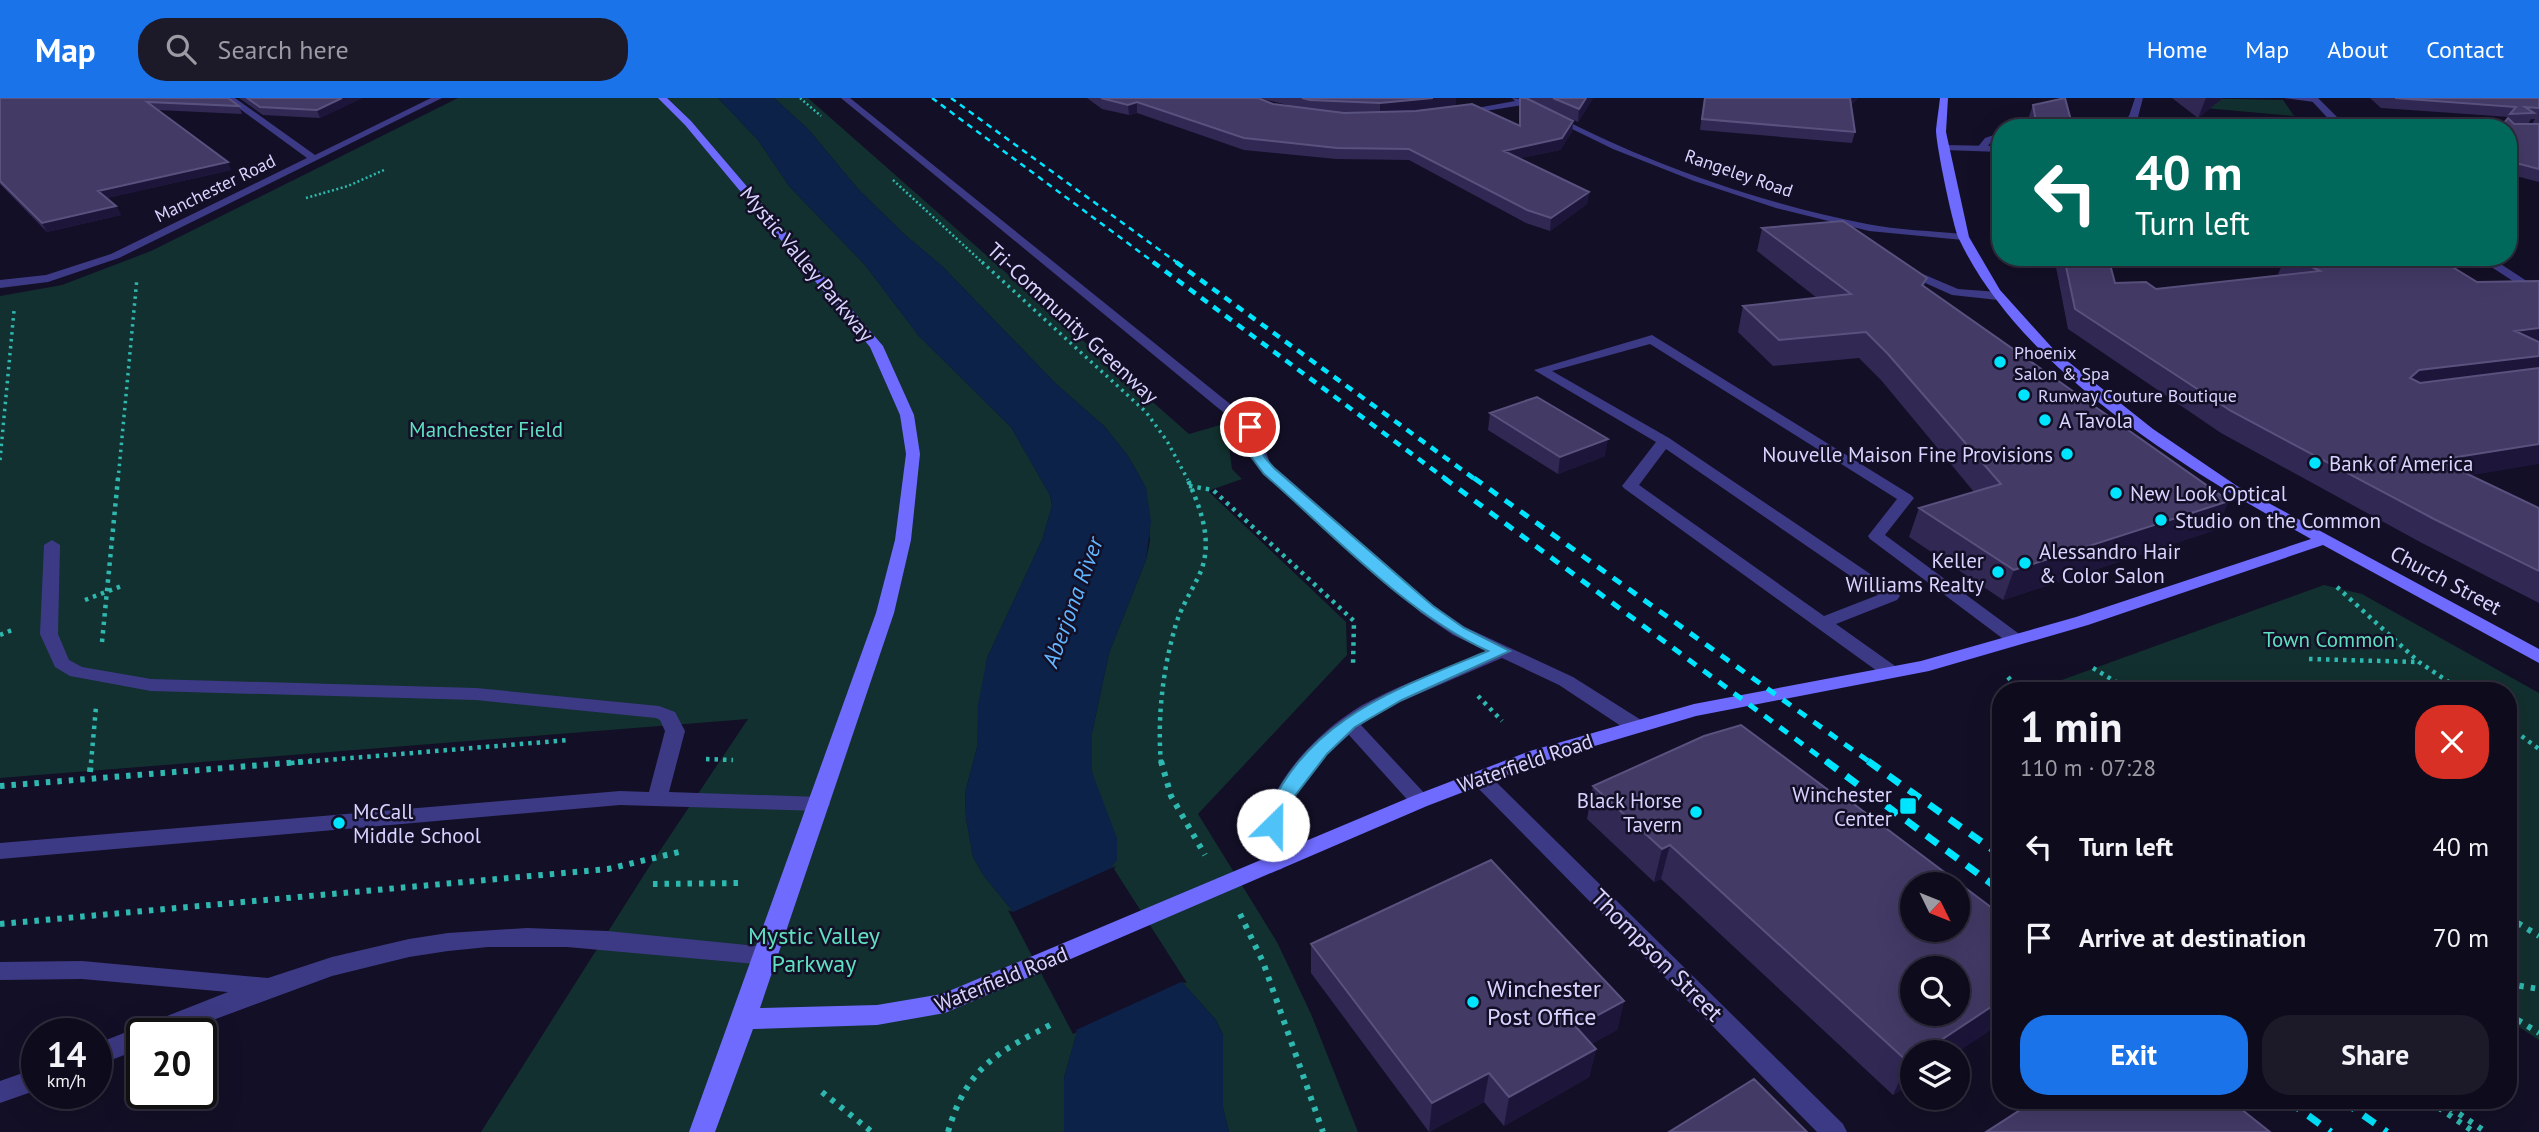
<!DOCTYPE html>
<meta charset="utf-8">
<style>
body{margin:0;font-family:"PT Sans",sans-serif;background:#1c1929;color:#f1f3f6;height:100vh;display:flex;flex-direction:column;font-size:26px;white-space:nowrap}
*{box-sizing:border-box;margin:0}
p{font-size:23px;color:#9b9ba3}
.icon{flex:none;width:38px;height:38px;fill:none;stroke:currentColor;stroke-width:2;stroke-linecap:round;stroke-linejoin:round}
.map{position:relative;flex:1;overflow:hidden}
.drawer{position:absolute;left:1992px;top:584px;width:525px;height:427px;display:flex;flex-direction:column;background:#0e0b1c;border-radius:28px;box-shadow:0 7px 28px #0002,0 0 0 2px #2e2b3b}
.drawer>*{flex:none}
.guide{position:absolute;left:1992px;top:21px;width:525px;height:147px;border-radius:28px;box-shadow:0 7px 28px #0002,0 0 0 2px #2e2b3b;background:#00695c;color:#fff;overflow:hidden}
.needle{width:46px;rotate:133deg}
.fabs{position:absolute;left:1900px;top:774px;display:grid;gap:14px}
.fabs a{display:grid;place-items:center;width:70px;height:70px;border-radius:50%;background:#0e0b1c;box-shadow:0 7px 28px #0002,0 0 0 2px #2e2b3b;font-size:35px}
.speed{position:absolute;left:21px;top:920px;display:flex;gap:14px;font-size:35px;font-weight:700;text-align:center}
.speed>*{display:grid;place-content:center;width:91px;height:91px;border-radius:50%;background:#0e0b1c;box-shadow:0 7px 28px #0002,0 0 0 2px #2e2b3b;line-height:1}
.speed small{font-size:18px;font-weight:400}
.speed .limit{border:4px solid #111;border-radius:10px;background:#fff;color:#111}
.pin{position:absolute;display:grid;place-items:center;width:60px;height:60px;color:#fff;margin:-30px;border:4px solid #fff;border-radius:50%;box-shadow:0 2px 7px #0007}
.me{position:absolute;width:77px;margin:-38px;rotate:23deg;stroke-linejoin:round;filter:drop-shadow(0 0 5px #0008)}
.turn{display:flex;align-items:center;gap:24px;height:147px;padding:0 28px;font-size:32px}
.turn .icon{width:91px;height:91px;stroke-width:2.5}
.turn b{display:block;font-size:49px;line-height:60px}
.round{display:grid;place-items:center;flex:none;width:74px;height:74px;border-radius:28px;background:#1c1929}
.overview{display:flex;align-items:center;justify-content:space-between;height:119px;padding:0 28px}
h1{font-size:42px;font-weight:800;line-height:52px}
.cta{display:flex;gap:14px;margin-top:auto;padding:14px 28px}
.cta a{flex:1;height:80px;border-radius:28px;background:#1a73e8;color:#fff;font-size:28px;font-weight:800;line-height:80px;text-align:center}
.cta a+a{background:#1c1929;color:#f1f3f6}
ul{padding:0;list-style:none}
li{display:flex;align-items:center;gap:21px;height:91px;padding:0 28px}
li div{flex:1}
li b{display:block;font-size:26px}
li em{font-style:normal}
header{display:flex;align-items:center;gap:42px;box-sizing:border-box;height:98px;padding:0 35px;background:#1a73e8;color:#fff}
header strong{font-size:33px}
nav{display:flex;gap:38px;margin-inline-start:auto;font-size:24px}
.search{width:490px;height:63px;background:#1c1929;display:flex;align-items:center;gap:18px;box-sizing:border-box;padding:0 24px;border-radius:28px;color:#9b9ba3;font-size:26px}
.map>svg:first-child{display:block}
.green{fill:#12302f}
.water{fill:#0c2248}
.pier{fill:#130f26}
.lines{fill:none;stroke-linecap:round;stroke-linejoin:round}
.path-far3{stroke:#2fb8b0;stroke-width:2.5;stroke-dasharray:2 2.5;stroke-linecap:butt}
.path-far2{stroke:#2fb8b0;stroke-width:3.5;stroke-dasharray:2.5 4.5;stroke-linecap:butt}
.path-far1{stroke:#2fb8b0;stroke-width:4.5;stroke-dasharray:3.5 5;stroke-linecap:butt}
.path{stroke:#2fb8b0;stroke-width:6;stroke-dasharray:4.5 7;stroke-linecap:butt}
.lane{fill:#3d3a85;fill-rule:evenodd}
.street{fill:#3d3a85;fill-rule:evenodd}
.secondary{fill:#6f6bff;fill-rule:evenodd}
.rail-far3{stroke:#00e5ff;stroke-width:2.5;stroke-dasharray:6 5;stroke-linecap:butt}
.rail-far2{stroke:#00e5ff;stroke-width:4.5;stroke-dasharray:8 7;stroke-linecap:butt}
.rail-far1{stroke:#00e5ff;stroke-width:5;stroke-dasharray:10 9;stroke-linecap:butt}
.rail{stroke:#00e5ff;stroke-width:7;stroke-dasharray:14 11;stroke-linecap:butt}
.wall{fill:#312854;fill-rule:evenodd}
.shaded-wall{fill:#1d163a}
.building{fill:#433a66;stroke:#5a527e;stroke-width:2;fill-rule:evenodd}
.route{fill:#4fc3f7;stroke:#337fa1;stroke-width:2}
.poi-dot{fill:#00e5ff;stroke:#130f26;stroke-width:2.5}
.labels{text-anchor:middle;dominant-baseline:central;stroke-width:5;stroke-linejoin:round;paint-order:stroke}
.far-street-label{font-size:18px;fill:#d9d4ff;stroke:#130f26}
.far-poi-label{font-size:18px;fill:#d9d4ff;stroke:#130f26;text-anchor:start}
.street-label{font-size:21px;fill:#d9d4ff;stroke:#130f26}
.poi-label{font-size:21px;fill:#d9d4ff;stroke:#130f26;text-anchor:start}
.park-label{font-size:21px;fill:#5fe0c0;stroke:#130f26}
.water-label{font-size:23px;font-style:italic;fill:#62b6ff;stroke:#130f26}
.near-park-label{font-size:24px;fill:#5fe0c0;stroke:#130f26}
.near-street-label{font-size:24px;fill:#d9d4ff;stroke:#130f26}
.near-poi-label{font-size:24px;fill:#d9d4ff;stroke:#130f26;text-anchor:start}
</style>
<header>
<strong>Map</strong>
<div class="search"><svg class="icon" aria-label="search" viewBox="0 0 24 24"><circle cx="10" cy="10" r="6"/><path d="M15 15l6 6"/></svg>Search here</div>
<nav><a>Home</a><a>Map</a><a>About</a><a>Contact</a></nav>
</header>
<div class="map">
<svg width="2539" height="1034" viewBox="0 0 2539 1034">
<rect width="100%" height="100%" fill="#130f26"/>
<path class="green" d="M458,0h260l40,42 31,46 76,79 54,71 92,91 39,68 2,11 -10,34 -55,118 -10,89 -12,46 1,25 7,39 11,19 27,33 66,123 -13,46v54h-583l168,-265 99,-148 -748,59v-482l62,-11 89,-34z
M774,0h34l381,336 31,-9 7,7 5,37 10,10 -34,12 138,131 1,33 -149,159 79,128 34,72 47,118h-129l-6,-24v-73l-7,-15 -35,-39 -71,-112 -18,-97v-39l17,-80 37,-93 4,-19 -4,-53 -18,-32 -23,-29 -50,-44 -113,-117 -37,-31 -47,-46 -50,-60z
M2179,0l104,2 11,16 -112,-10z
M2324,487l38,9 177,99v347l-31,-20v-329h-477z"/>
<path class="water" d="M718,0h56l34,31 50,60 47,46 37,31 113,117 50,44 23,29 18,32 5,33 -5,39 -37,93 -17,80v39l25,66v22l-7,9 71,112 35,39 7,16v72l6,24h-165v-54l13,-46 -66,-123 -27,-33 -11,-19 -7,-39 -1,-25 12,-46 1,-42 9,-47 55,-118 10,-34 -2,-11 -39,-68 -92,-91 -54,-71 -76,-79 -31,-46z"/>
<path class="pier" d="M1116,768l-2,3 73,114 -6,-1 -105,48 1,2 -4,2 -65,-124 5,2z"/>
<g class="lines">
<path class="path-far3" d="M800,0l21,18
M893,82l91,84
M306,100l42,-12 36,-16"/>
<path class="path-far2" d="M982,164l164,150 21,29 21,39
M0,362l14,-149
M118,382l19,-202"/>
<path class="path-far1" d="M1189,388l24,4 141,131 -1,44
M2337,489l82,75 43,29
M85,502l39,-15
M0,537l12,-5
M102,544l16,-164
M2309,561l109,3
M2093,570l38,23
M2008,579l11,14
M1478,598l24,25
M2508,628l31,23
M706,661l27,1
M91,665l5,-56
M291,665l278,-23
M1161,665c-4,-46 2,-95 15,-139 6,-19 17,-35 25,-53 12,-32 -1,-64 -14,-93"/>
<path class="path" d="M1161,663l10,35 34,59
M90,674l1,-11
M0,688l312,-25
M653,786l91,-1
M1240,816l23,48 60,170
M2508,819l31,19
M0,826l608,-55 71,-17
M2508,886l31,5
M2508,916l31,19
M822,994l50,40
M2429,1003l45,31
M2440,1003l46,31
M948,1034c19,-66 50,-80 108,-110"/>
<path class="lane" d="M841,0h9l400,322 9,13 11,30 163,142 32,22 108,50 68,43 3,5 -3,5h-14l-68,-45 -57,-27 -116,50 -25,17 66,71 3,5 -3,5h-14l-64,-71c-26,22 -62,54 -65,91 -2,13 4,31 -2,43l-8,2 -8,-2c-4,-8 -4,-17 -4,-26 -1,-57 63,-120 110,-143 37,-19 77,-33 115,-49l-34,-16 -32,-22 -162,-144 -19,-43z
M2135,0h8l-5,19 -9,7 -52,4 46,-8 6,-4z
M2284,0h34v1l-4,3z
M2000,35v6l-9,3 -6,8h-6l-2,-2 8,-10z
M1903,171h8l47,20 40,3 6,4 -6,4 -46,-5 -49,-22z
M1652,237l259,160 3,3 -29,37 137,101 3,4 -3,4h-12l-140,-105 -2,-3 29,-37 -247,-155 -98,27 117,67 228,154 3,4 -3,4 -61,24 62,44 2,4 -2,4h-14l-259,-187 -3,-3 34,-44 -122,-72zM1666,351l212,146 -54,21 -185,-131z
M52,442l8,5 -2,89 11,26 13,7 69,12 325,9 183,18 16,6 10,19 -16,61 151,5 7,2 3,5 -3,5 -7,2 -200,-6 -620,54v-16l620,-52 29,1 16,-61 -5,-11 -4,-2 -180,-18 -325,-9 -81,-15 -15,-9 -15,-33 4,-89z
M527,830l80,3 159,16 8,2 4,7 -4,7 -8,2 -199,-18h-79l-40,4 -39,6 -77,19 -157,58h-33v14l-46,18v-22l132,-52 -146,-13 -82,1v-18l82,-1 186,17 64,-21 77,-18 39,-6z
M37,970v22l-37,13v-22z"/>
<path class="street" d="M225,0h10l80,57 116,-57h11l-323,160 -71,24 -48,6v-8l46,-5 65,-21 196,-96z
M1512,0l16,2c97,56 229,103 339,124 31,6 65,7 96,10l6,3 -6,3 -94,-9 -93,-23 -82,-27 -81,-32 -90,-44 -63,10 -5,-3 60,-11z
M2309,0h9l30,30h-11z
M1942,47l58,1v6l-55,-2 -3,-1z
M2476,159h14l49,32v9z
M1480,673l7,2 356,351 4,8h-30l-344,-349 -3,-5 3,-5z"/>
<path class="secondary" d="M658,0h9l24,23 192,225 31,69 6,39 -9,86 -17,73 -134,395 117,-3 65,-11 471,-198 117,-45 164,-47 227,-43 155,-44 235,-78c-123,-68 -290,-169 -352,-300 -6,-13 -23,-94 -23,-109 1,-11 3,-22 4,-32h8l-2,34 23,105 31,53 56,62 97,77 84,57 302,163v14l-216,-118 -235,80 -159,46 -233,45 -152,45 -117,45 -482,207 -68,12 -124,4 -38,103h-26l187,-519 19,-73 11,-86 -6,-39 -30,-68 -185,-222z"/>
<path class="rail-far3" d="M932,0l224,166
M951,0l228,166"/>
<path class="rail-far2" d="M1153,164l294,218
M1176,164l300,218"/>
<path class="rail-far1" d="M1444,380l384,285
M1474,380l397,285"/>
<path class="rail" d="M1826,663l174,129
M1868,663l132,94
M2288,1003l43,31
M2343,1003l44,31"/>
</g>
<path class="wall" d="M0,0h228l11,8 3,8 -85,-4 74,60 -124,28 9,8 5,9 -74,17 -47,-48z
M239,0h123l-42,20 -57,-3z
M1087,0h369l-1,8 64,19 1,-27h73l-15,24 -28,-13 23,12 -1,11 -12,18 -40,8 69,34 -2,12 -37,27 -24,-8 -117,-63 -73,-1 -92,-9 -107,-37 -8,2 -27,-6zM1258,0l34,8 -19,-2z
M1704,0h154l-7,7 4,27 -3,11 -152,-13z
M2172,0h51l-25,20z
M2370,0h169v84l-31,-8 1,-57 -128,-9zM2531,21h4l-3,5h-4z
M2033,7l40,23h-44l-2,-6z
M1762,130l165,50 -3,8 305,215 -14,29 -212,70 -94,-63 10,-29 55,-16 -93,-112 -22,-22 -86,8 -35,-34 5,-26 74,-8 -60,-47z
M2054,159h54l7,26 41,6 124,-14 -2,-1 8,-17h150l34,218 69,33v95l-119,-61 -199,-109 -153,-104z
M1490,315l115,43 -47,18 -70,-44z
M1593,688l238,6 169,122v115l-3,-3 -84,26v30l-20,13 -232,-216 -7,3 -67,-63z
M1311,846l313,57 -7,29 -26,14 5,5 -7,28 -85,49 -20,-24 -55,30 -118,-159z"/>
<path class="shaded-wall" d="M342,0h20l-42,20 -3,-8z
M1433,0h23l-1,9 -75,6v-10z
M1586,0h7l-15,24 1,-13z
M1850,0h8l-10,10z
M2206,0h17l-25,20z
M1137,4v11l-8,2 -1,-10z
M1573,23l-1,11 -12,18 -57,12 1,-11z
M228,64l3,8 -128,29 -5,-8z
M1589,94l-2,12 -37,27 1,-13z
M116,108l5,9 -74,17 -5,-9z
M2539,230v19l-24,-16z
M2539,258v19l-131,16 2,-13 9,-8z
M1608,341l-3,17 -47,18 2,-17z
M2539,346v20l-114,19 13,-23z
M2229,403l-14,29 -212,70 11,-30z
M1670,747l-9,34 -7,3 8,-33z
M1624,903l-7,29 -47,25 6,-28z
M2000,903v19l-3,6 -39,26h-35z
M1596,951l-7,28 -85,49 5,-29z
M1913,961v23l-20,13 15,-33z
M1489,975l-5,29 -55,30 3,-29z"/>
<path class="building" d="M0,0h228l11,8 -92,-4 81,60 -130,29 18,15 -74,17 -42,-42z
M247,0h95l-25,12 -57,-3z
M1101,0h157l15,6 71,9 72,-2 56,-7 48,22v-28h6l47,23 -11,17 -58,13 85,41 -38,26 -24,-8 -118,-61 -72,-1 -93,-10 -107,-36 -9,3z
M1302,0h131l-53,5 -70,-3z
M1553,0h33l-7,11z
M1705,0h145l5,34 -153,-13z
M2065,0l8,30h-36l-4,-23z
M2395,0h144v10l-14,-1 9,6 -24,1 6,-7z
M2508,20l6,6h25v45l-31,-8v-33h-8z
M1843,123l84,57 -5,7 307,216 -215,69 -95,-62 82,-24 -113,-130 -22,-22 -87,8 -36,-34 108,-12 -89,-66z
M2064,159h44l7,26 31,-1 10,7 164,-18 -28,-14h144l41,25 62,-1v47l-24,3 24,11v14l-120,14 -9,8 10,5 119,-15v76l-101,16 101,48v63l-105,-52 -203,-108 -156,-102z
M1537,299l71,42 -48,18 -70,-44z
M1741,627l90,67 4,-2 165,124v87l-77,51h-10v7l-5,3 -238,-217 -8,4 -69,-63 111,-50zM1913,786h45v45h-45zM1913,870h45v45h-45z
M1491,762l133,141 -48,26 20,22 -87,48 -20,-24 -57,30 -121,-159z
M1754,981l53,53h-138z
M2034,1003h197l39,31h-284z"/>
<path class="route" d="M1250,325c14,6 8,19 13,31 2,5 8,10 11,14l159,138 31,22 46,23 -108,49 -47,27 -28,27 -36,47 -8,24 -10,7 -10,-7c36,-104 133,-136 225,-174 -84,-39 -154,-116 -224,-177l-15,-20 -1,-17 -5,-10z"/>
<g class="poi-dot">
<circle cx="2000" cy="264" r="7"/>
<circle cx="2024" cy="297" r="7"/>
<circle cx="2045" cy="322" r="7"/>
<circle cx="2067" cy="356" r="7"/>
<circle cx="2315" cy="365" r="7"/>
<circle cx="2116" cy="395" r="7"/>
<circle cx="2161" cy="422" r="7"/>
<circle cx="2025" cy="465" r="7"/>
<circle cx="1998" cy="474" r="7"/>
<rect x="1899" y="699" width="18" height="18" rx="3.5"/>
<circle cx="1696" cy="714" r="7"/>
<circle cx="339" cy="725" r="7"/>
<circle cx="1473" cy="904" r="7"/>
</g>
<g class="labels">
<g class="far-street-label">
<text transform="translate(1739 75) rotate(19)">Rangeley Road</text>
<text transform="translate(215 90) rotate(-26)">Manchester Road</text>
</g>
<g class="far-poi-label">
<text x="2014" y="254">Phoenix<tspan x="2014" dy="21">Salon &amp; Spa</tspan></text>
<text x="2038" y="297">Runway Couture Boutique</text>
</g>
<g class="street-label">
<text transform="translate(807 166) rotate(50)">Mystic Valley Parkway</text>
<text transform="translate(1073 225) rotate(43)">Tri-Community Greenway</text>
<text transform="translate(2446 482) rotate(28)">Church Street</text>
<text transform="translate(1525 665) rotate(-19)">Waterfield Road</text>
<text transform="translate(1001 881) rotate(-22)">Waterfield Road</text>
</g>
<g class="poi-label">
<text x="2059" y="322">A Tavola</text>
<text x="2053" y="356" text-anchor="end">Nouvelle Maison Fine Provisions</text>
<text x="2329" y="365">Bank of America</text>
<text x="2130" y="395">New Look Optical</text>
<text x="2175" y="422">Studio on the Common</text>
<text x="2039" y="453">Alessandro Hair<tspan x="2039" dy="24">&amp; Color Salon</tspan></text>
<text x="1984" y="462" text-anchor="end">Keller<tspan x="1984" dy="24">Williams Realty</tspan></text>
<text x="1892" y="696" text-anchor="end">Winchester<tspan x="1892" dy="24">Center</tspan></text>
<text x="1682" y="702" text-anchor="end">Black Horse<tspan x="1682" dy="24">Tavern</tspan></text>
<text x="353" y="713">McCall<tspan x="353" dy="24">Middle School</tspan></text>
</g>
<g class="park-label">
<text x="486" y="331">Manchester Field</text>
<text x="2329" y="541">Town Common</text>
</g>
<g class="water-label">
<text transform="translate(1072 504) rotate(-70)">Aberjona River</text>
</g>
<g class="near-park-label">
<text x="814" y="837">Mystic Valley<tspan x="814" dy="28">Parkway</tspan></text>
</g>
<g class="near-street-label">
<text transform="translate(1657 857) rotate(45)">Thompson Street</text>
</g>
<g class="near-poi-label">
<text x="1487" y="890">Winchester<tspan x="1487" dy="28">Post Office</tspan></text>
</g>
</g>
</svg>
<div class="fabs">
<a><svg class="needle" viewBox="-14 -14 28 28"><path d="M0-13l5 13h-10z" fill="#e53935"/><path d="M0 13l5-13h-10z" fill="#9b9ba3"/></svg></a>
<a><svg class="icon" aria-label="search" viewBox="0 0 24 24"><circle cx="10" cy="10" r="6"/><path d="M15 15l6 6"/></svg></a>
<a><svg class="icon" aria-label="layers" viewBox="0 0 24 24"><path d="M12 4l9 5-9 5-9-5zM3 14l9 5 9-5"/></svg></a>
</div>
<div class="speed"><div>14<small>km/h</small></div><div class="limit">20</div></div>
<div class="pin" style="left:1250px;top:329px;background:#d93025"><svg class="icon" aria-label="arrive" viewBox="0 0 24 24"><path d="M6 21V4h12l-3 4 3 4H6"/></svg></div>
<svg class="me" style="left:1273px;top:727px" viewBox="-20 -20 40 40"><circle r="19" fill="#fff"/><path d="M0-13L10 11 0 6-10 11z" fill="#4fc3f7"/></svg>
<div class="guide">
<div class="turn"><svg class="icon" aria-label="left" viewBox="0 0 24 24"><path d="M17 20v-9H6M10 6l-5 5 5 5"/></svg><div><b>40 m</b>Turn left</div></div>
</div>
<section class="drawer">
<div class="overview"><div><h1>1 min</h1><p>110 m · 07:28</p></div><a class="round" style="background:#d93025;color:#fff"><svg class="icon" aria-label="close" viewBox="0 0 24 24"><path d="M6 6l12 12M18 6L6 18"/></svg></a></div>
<ul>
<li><svg class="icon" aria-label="left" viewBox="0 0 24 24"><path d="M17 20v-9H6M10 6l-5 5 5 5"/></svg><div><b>Turn left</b></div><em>40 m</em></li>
<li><svg class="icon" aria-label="arrive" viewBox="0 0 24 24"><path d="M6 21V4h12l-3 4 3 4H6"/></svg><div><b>Arrive at destination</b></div><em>70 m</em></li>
</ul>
<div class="cta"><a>Exit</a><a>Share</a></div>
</section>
</div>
